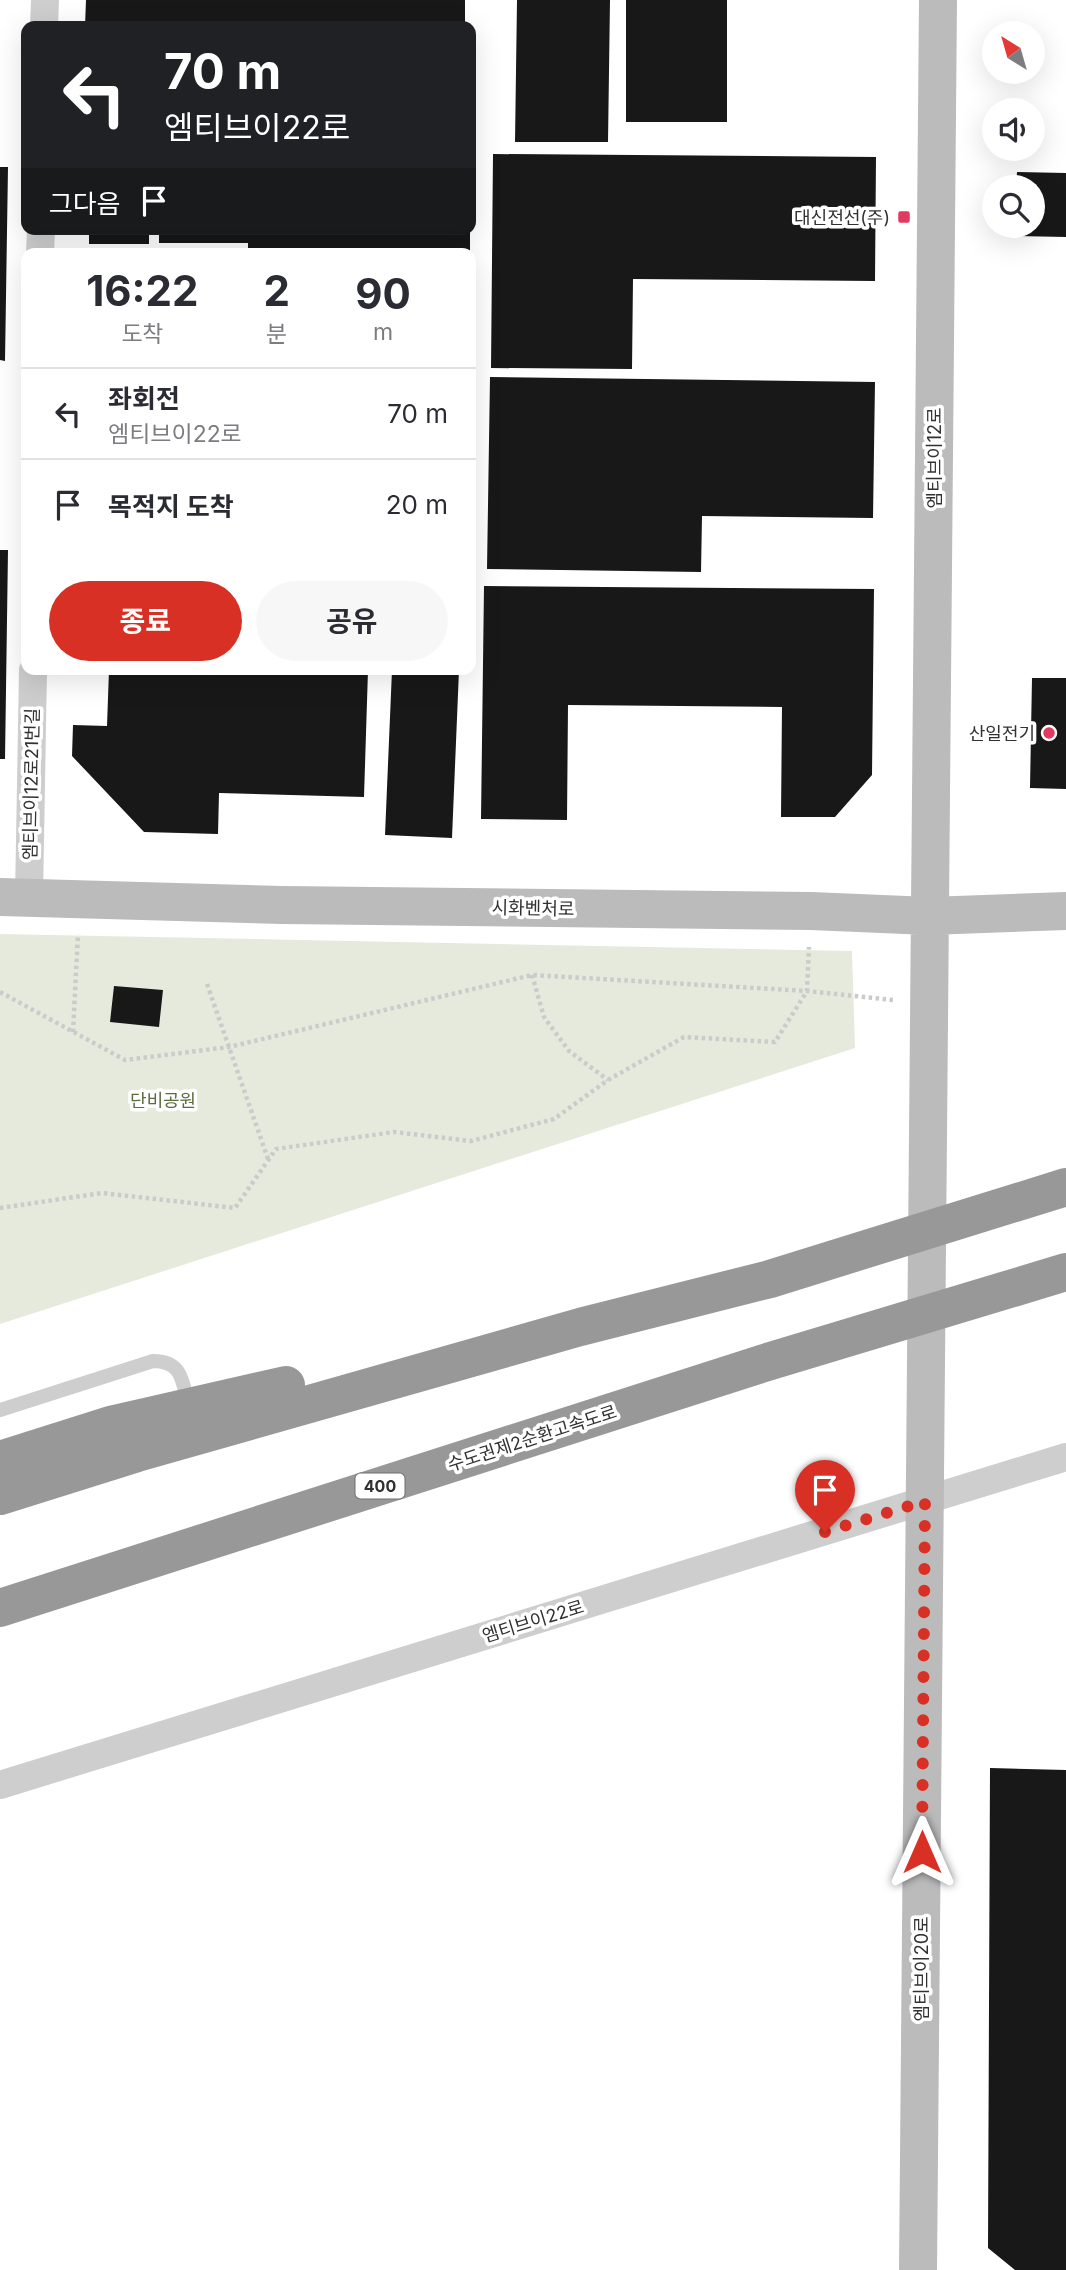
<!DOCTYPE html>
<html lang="ko">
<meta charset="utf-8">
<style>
body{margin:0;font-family:Inter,"Noto Sans KR",sans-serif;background:#f7f7f7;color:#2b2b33;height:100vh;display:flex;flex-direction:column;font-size:26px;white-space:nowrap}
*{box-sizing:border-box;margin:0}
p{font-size:23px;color:#7c7c81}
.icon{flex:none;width:38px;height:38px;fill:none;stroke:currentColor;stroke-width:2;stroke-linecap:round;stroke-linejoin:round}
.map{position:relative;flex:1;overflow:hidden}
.side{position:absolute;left:21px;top:248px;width:455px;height:427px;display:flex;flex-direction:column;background:#fff;border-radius:14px;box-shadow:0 7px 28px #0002}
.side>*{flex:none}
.guide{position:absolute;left:21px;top:21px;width:455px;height:214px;border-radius:14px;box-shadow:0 7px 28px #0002;background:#202124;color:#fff;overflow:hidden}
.needle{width:46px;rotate:323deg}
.controls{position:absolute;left:982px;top:21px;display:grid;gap:14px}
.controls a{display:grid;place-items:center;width:63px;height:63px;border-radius:50%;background:#fff;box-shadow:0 7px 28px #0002;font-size:35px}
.pin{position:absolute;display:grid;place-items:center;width:60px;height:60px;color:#fff;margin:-72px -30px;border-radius:50% 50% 50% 0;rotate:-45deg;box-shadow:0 0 7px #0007}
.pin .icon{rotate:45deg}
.me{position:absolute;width:77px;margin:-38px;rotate:0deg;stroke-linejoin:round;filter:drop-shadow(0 0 5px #0008)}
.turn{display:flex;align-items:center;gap:24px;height:147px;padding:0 28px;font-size:32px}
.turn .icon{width:91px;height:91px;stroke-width:2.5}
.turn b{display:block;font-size:49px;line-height:60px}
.then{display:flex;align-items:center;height:66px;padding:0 28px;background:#0003;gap:14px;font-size:26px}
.eta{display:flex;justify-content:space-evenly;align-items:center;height:119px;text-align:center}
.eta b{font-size:42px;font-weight:700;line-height:49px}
.primary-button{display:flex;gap:14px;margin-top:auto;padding:14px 28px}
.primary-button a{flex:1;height:80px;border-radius:42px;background:#d93025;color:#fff;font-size:28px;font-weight:700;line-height:80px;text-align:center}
.primary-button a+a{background:#f7f7f7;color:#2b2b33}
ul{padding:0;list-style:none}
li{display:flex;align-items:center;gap:21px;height:91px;padding:0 28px;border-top:2px solid #e1e1e2}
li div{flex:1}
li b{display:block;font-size:26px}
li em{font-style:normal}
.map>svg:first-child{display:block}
.green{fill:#e6eadd}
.building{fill:#181818}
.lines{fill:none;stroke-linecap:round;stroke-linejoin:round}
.path{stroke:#cbcbcb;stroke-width:4.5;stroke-dasharray:3.5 3.5;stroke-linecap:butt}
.lane{stroke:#cecece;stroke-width:14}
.street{stroke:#cecece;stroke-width:28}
.secondary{stroke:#bbb;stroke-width:38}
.highway{stroke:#989898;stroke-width:38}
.route{stroke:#d93025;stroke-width:12;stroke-dasharray:0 21.6}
.poi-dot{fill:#e23960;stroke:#fff;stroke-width:2.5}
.labels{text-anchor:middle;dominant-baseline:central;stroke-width:7;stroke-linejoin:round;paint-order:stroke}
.shield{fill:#fff;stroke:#6f6f6f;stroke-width:2}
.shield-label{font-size:16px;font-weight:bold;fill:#313131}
.poi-label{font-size:18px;fill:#313131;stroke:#fff;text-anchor:end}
.street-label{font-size:18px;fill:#313131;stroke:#fff}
.park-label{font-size:18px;fill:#5b6c3e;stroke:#fff}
</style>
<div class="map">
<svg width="1066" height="2270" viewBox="0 0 1066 2270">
<rect width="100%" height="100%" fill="#fff"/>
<path class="green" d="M0,934l852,17 3,97 -855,276z"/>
<path class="building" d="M86,0h379v26h-380z
M517,0h93l-2,142h-93z
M626,0h101v122h-101z
M493,154l383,3 -1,124 -242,-2 -1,90 -141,-1z
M0,167h8l-3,194 -5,-1z
M1017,172l49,1v64l-51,-1 1,-10h16v-39h-16z
M89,229h60v15h-60z
M159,229h311v25h-222v-11h-89z
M490,377l385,5 -2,136 -171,-2 -1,56 -214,-3z
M0,550h8l-3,209h-5z
M484,586l390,3 -2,186 -37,42h-54l1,-110 -214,-2 -1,115 -86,-1z
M109,670h259l-4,127 -145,-4 -1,41 -74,-2 -72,-76 1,-31 34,1z
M392,670h67l-7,168 -67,-3z
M1032,678h34v111l-36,-1z
M114,986l49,4 -4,37 -49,-5z
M990,1768l76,2v500h-51l-27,-22z"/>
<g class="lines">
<path class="path" d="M532,975l12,42 25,34 39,29
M207,984l61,175
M0,992l125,68 104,-13 303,-72 275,16 86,9
M73,1032l5,-98
M0,1208l102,-15 133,15 41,-59 118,-17 77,9 83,-22 54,-39 76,-43 91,5 32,-51 2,-44"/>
<path class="lane" d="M0,1410l153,-49c30,0 29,21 36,45"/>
<path class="street" d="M44,26l1,-26
M40,254l1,-25
M29,898l4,-228
M0,1785l1066,-328"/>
<path class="secondary" d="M0,897l282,8 529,6 118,5 137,-5
M918,2270l20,-2270"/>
<path class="highway" d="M0,1460l110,-35 176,-40
M0,1496l137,-43 443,-126 190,-48 296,-92
M0,1608l761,-244 305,-92"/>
</g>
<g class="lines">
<path class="route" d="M825,1532l100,-31 -3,351"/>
</g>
<g class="poi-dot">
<rect x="897" y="210" width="14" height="14" rx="3.5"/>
<circle cx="1049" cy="733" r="7"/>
</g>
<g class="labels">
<rect class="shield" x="355.5" y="1473.5" width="49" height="25" rx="5"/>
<g class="shield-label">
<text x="380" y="1486">400</text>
</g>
<g class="poi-label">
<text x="890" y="217">대신전선(주)</text>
<text x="1035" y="733">산일전기</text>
</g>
<g class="street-label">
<text transform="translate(934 458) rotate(-90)">엠티브이12로</text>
<text transform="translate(31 784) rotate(-89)">엠티브이12로21번길</text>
<text transform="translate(533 908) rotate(1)">시화벤처로</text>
<text transform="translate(532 1438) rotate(-18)">수도권제2순환고속도로</text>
<text transform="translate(533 1621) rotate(-17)">엠티브이22로</text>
<text transform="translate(921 1969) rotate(-90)">엠티브이20로</text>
</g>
<g class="park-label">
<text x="163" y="1100">단비공원</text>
</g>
</g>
</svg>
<div class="controls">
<a><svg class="needle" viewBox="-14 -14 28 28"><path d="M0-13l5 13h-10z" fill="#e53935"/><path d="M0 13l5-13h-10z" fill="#7c7c81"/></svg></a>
<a><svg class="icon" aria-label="sound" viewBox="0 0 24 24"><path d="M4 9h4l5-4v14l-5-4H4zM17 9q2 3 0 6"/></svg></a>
<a><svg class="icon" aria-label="search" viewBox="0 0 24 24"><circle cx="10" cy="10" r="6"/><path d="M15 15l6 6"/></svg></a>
</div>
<div class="pin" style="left:825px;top:1532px;background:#d93025"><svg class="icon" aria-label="arrive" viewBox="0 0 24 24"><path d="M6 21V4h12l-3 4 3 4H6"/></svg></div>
<svg class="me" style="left:922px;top:1852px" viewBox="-20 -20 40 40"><path d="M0-17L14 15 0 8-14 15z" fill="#d93025" stroke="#fff" stroke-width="4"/></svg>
<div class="guide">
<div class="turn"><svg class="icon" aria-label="left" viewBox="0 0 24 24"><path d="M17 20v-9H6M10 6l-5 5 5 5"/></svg><div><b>70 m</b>엠티브이22로</div></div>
<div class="then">그다음<svg class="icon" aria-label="arrive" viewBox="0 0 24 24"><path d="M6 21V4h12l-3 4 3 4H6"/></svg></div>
</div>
<section class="side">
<div class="eta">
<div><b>16:22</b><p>도착</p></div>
<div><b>2</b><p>분</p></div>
<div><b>90</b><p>m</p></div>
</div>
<ul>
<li><svg class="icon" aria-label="left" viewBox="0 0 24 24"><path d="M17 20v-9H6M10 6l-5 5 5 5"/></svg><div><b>좌회전</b><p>엠티브이22로</p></div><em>70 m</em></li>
<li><svg class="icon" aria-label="arrive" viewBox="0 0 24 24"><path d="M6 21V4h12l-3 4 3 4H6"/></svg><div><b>목적지 도착</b></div><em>20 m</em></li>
</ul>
<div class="primary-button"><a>종료</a><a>공유</a></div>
</section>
</div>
